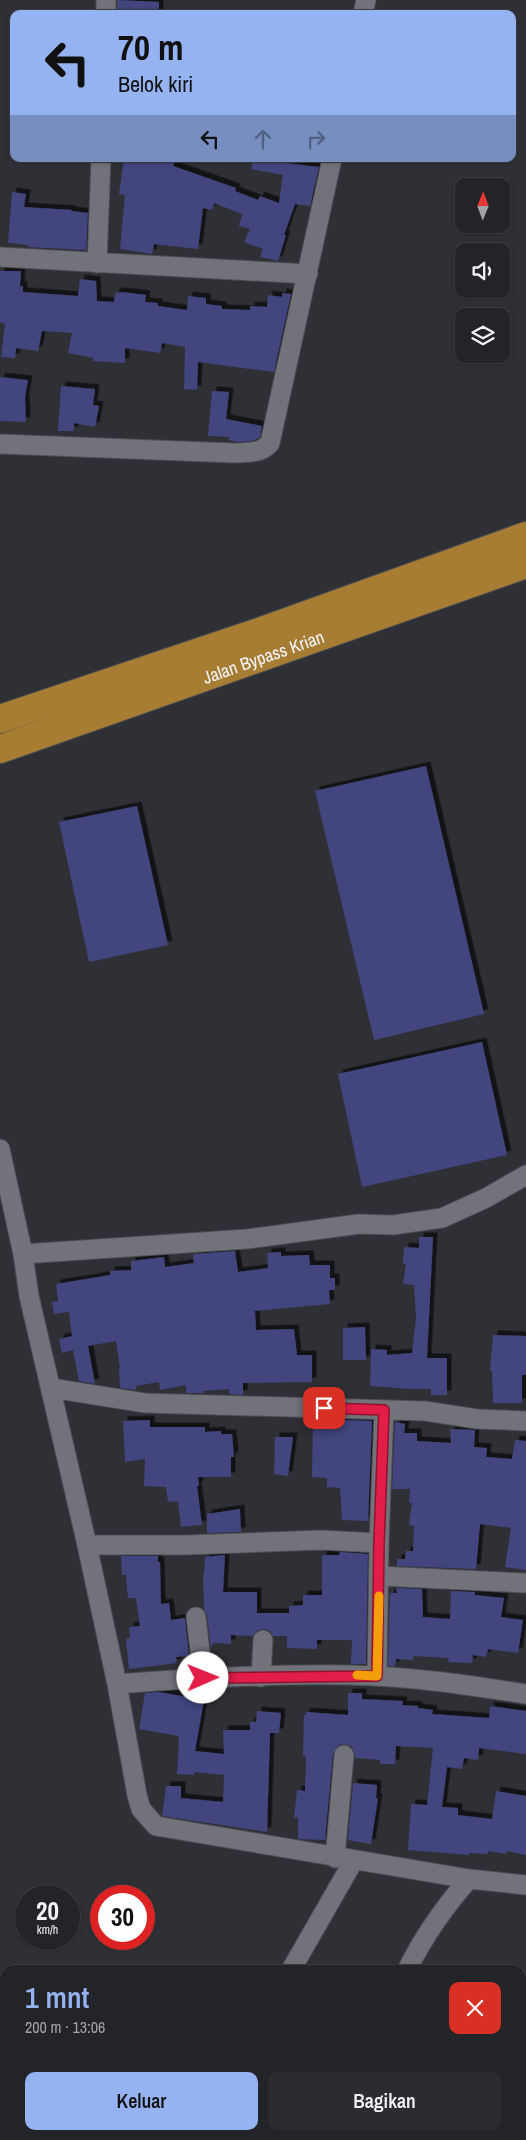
<!DOCTYPE html>
<html lang="id">
<meta charset="utf-8">
<style>
body{margin:0;font-family:"Archivo Narrow",sans-serif;background:#2b2c30;color:#f1f3f6;height:100vh;display:flex;flex-direction:column;font-size:19px;white-space:nowrap}
*{box-sizing:border-box;margin:0}
p{font-size:16px;color:#a3a4a8}
.icon{flex:none;width:28px;height:28px;fill:none;stroke:currentColor;stroke-width:2;stroke-linecap:round;stroke-linejoin:round}
.map{position:relative;flex:1;overflow:hidden}
.drawer{position:absolute;left:0px;top:1965px;width:526px;height:175px;display:flex;flex-direction:column;background:#232428;border-radius:15px 15px 0 0;box-shadow:0 1px 4px #0004,0 0 0 1px #404145}
.drawer>*{flex:none}
.hud{position:absolute;left:10px;top:10px;width:506px;height:152px;border-radius:10px;box-shadow:0 1px 4px #0004,0 0 0 1px #404145;background:#95b2f1;color:#111;overflow:hidden}
.needle{width:32px;rotate:1deg}
.tools{position:absolute;left:455px;top:178px;display:grid;gap:10px}
.tools a{display:grid;place-items:center;width:55px;height:55px;border-radius:10px;background:#232428;box-shadow:0 1px 4px #0004,0 0 0 1px #404145;font-size:25px}
.speed{position:absolute;left:15px;top:1885px;display:flex;gap:10px;font-size:25px;font-weight:700;text-align:center}
.speed>*{display:grid;place-content:center;width:65px;height:65px;border-radius:50%;background:#232428;box-shadow:0 1px 4px #0004,0 0 0 1px #404145;line-height:1}
.speed small{font-size:12px;font-weight:400}
.speed .limit{border:8px solid #d22;background:#fff;color:#111}
.pin{position:absolute;display:grid;place-items:center;width:42px;height:42px;color:#fff;margin:-21px;border-radius:10px;box-shadow:0 2px 8px #0006}
.me{position:absolute;width:55px;margin:-28px;rotate:89deg;stroke-linejoin:round;filter:drop-shadow(0 0 4px #0008)}
.turn{display:flex;align-items:center;gap:18px;height:105px;padding:0 25px;font-size:22px}
.turn .icon{width:65px;height:65px;stroke-width:2.5}
.turn b{display:block;font-size:35px;line-height:42px}
.lanes{display:flex;align-items:center;height:48px;padding:0 25px;background:#0003;justify-content:center;gap:25px;direction:ltr}
.lanes .off{opacity:.35}
.round{display:grid;place-items:center;flex:none;width:52px;height:52px;border-radius:10px;background:#2b2c30}
.summary{display:flex;align-items:center;justify-content:space-between;height:85px;padding:0 25px}
h1{font-size:30px;font-weight:600;line-height:38px;color:#95b2f1}
.action{display:flex;gap:10px;margin-top:auto;padding:10px 25px}
.action a{flex:1;height:58px;border-radius:10px;background:#95b2f1;color:#111;font-size:20px;font-weight:600;line-height:58px;text-align:center}
.action a+a{background:#2b2c30;color:#f1f3f6}
.map>svg:first-child{display:block}
.building{fill:#43447e;filter:url(#shadow)}
.lines{fill:none;stroke-linecap:round;stroke-linejoin:round}
.minor-casing{stroke:#4c4d52;stroke-width:21}
.highway-casing{stroke:#4c4d52;stroke-width:30}
.minor{stroke:#71727a;stroke-width:19}
.highway{stroke:#a67d33;stroke-width:28}
.route-casing{stroke:#92132f;stroke-width:12}
.route{stroke:#e11d48;stroke-width:9}
.slow{stroke:#f59e0b;stroke-width:9}
.labels{text-anchor:middle;dominant-baseline:central;stroke-width:5;stroke-linejoin:round;paint-order:stroke}
.street-label{font-size:18px;fill:#f3f3f8;stroke:#2f3036}
</style>
<div class="map">
<svg width="526" height="2140" viewBox="0 0 526 2140">
<defs>
<filter id="shadow"><feDropShadow dx="4.5" dy="-4.5" stdDeviation="0" flood-color="#0009"/></filter>
</defs>
<rect width="100%" height="100%" fill="#2f3036"/>
<path class="building" d="M117,0l42,2v12h-41z
M124,159l51,1 -2,6 63,22 -1,3 23,9 2,-4 19,7 4,-28 -32,-6 2,-10 66,8 -9,39 -15,-2 -11,31h2l-8,26 -18,-4 3,-8 -19,-7 6,-13 -11,-3 3,-12 -28,-11 -2,7 -9,-2 -5,41 -44,-5 -2,10 -32,-5 5,-54 -6,-1z
M12,192l14,2 -2,13 48,3 -1,1 17,2 -2,37 -58,-3 1,-2 -21,-2z
M0,271h21l-1,15h3v6l55,4 2,-17 16,2 1,20 17,1 1,-9 7,-1 24,3 -1,7 13,1v3l29,4 1,-14 18,2v6l16,2v3l28,1v-4l17,1 1,-12 14,2v-4l9,1 -17,78 -76,-10 -1,28 -13,-1 1,-42 -23,-4 -2,10 -35,-5v15l-32,-2v-3l-25,-5 4,-20 -30,-2 -4,20 -22,-3 -1,10 -14,-1 4,-33 -5,-2z
M0,377l28,3 -3,17 1,25 -26,-1z
M61,386l34,3 -2,16 6,1 -4,21 -21,-4v8h-16z
M212,391l17,1 -3,27 36,7 -2,11 -8,4 -13,1 -10,-2v-3l-21,-1z
M426,766l58,248 -110,26 -59,-249z
M137,806l31,139 -79,17 -30,-140z
M482,1042l25,113 -145,32 -24,-113z
M419,1237h14l-6,121h20v37h-16v-6h-20l-41,-3 1,-37 16,1v5l25,-2 4,-35 -2,-33 -11,-1 3,-20h-3l1,-17 15,1z
M235,1251l3,21 30,-4 -1,-15 14,-1v4l28,-1 1,10h20v13h5v12h-6l1,14 -75,7 1,19 38,-1 3,26h15v27l-69,1v12l-14,-1v-5l-26,2 1,2h-18v-8l-26,5 -1,-8 -23,4v4l-16,-2 -1,-20h1l-4,-27 -28,5 7,38 -16,-3 -6,-31 -11,3 -3,-14 13,-3 -3,-24 -15,2 -2,-12 6,-1 -2,-17 54,-9v-4l21,-1v-9l33,-4 1,10 29,-4 -1,-9z
M365,1327l1,33h-23v-32z
M493,1335l33,1v39h-4v28h-29l-1,-32 -2,-1z
M313,1419l59,2 -4,100 -26,-1 -2,-32 -13,-1v-9l-15,-1z
M150,1420v7h55v5l16,-1v3h11l2,23h-3v20h-33l1,9h-2l5,39 -21,2 -3,-26 -10,1 -2,-15 -22,-1 1,-27 -20,3 -2,-41z
M395,1422l10,2 -1,9h13v8l34,2 -1,-14 25,1 -1,17 13,1 -1,9 26,2 3,-19 11,1v129l-21,-3 6,-39 -31,-4 -4,45 -79,-3v-7h8l1,-8h7l1,-25 -5,-1 3,-22h-3l1,-14h-18z
M275,1437h18l-5,39 -14,-2z
M240,1509l1,23 -34,1v-19z
M340,1552l28,2 -2,110h-15l1,-24h-35v9l-30,-1v-12h-14l-3,-5 -6,-2 -6,1 -5,6 -22,-1v9l-18,-1 -2,6 -4,-33 -3,-6 -1,-36 1,-1 1,-16 20,-2 -2,37h34v21h32v-7l14,-1v-10h19v-40h17z
M121,1556h37v6h2l1,42 8,-1 2,17 14,-2 4,38 -13,1 1,6 -48,6 -3,-30 4,-1 -1,-11 11,-1 -4,-28h-8l-2,-23h-4z
M396,1588l26,1 1,28 27,2 1,-28 24,1v3l29,3 -3,19 22,3 -5,33 -30,-4 -2,8 -13,-2 -1,8 -24,-1 1,-4 -35,-2 -1,4 -17,-1 -1,7h-7l2,-73h7z
M159,1692l45,8 -9,51 29,3 -1,-24h27v-8h6l1,-11 24,2 -2,20h-9l-3,99 -105,-16 4,-30h15v12l42,4 1,-27 -30,-3v3l-17,-1 2,-38 -40,-7 6,-36z
M348,1693h14v6l41,2 -1,4 16,1v2l15,2 -1,4 57,4 1,-12 36,5v43l-47,-6 -1,12 -14,-2 -2,11 -15,-2 -5,40 16,1v7l34,4 4,-28 30,5v59l-19,-4 -1,3 -18,-3v3l-19,-1v2l-61,-5 3,-46 16,1 6,-57 -37,-2 -1,18h-15v-4l-25,-2 -1,-7 -3,-5 -7,-2 -5,1 -6,9 -8,86 -27,-1v-22l-4,1 3,-28 8,1 1,-34 -3,-1 1,-41h2v-3l42,3z
M353,1783l24,2 -1,13h2l-7,46 -23,-4z"/>
<g class="lines">
<g class="minor-casing">
<path id="minor" d="M106,14v-14
M363,14l3,-14
M0,257l308,17
M97,263l4,-104
M0,444l234,9c14,-1 27,1 36,-10l62,-284
M0,1149l23,105 6,42 58,249 30,139 20,111 4,14 15,17 313,53 57,6
M23,1254l224,-15 112,-15 34,1 49,-7 44,-20 40,-23
M51,1388l94,15 280,8 52,8 49,2
M87,1545h99l135,-5 58,3
M379,1576l147,7
M196,1617l7,60
M377,1676l2,-133 5,-133
M261,1677l2,-37
M117,1684c77,-6 154,-10 231,-9 60,1 120,10 178,19
M335,1858l9,-103
M291,1970l63,-110
M407,1970c17,-34 37,-63 62,-91
M191,2140l3,-5
M335,2140l2,-5"/>
</g>
<g class="highway-casing">
<g id="highway">
<path d="M0,719l259,-87 267,-96"/>
<path id="s1" d="M0,749l526,-185"/>
</g>
</g>
<use href="#minor" class="minor"/>
<use href="#highway" class="highway"/>
</g>
<g class="lines">
<g class="route-casing">
<path id="route" d="M203,1678l174,-2 2,-133 5,-133 -60,-2"/>
</g>
<use href="#route" class="route"/>
<path class="slow" d="M357,1675l20,1 2,-80"/>
</g>
<g class="labels">
<g class="street-label">
<text stroke="none"><textPath href="#s1" startOffset="279">Jalan Bypass Krian</textPath></text>
</g>
</g>
</svg>
<div class="tools">
<a><svg class="needle" viewBox="-14 -14 28 28"><path d="M0-13l5 13h-10z" fill="#e53935"/><path d="M0 13l5-13h-10z" fill="#a3a4a8"/></svg></a>
<a><svg class="icon" aria-label="sound" viewBox="0 0 24 24"><path d="M4 9h4l5-4v14l-5-4H4zM17 9q2 3 0 6"/></svg></a>
<a><svg class="icon" aria-label="layers" viewBox="0 0 24 24"><path d="M12 4l9 5-9 5-9-5zM3 14l9 5 9-5"/></svg></a>
</div>
<div class="speed"><div>20<small>km/h</small></div><div class="limit">30</div></div>
<div class="pin" style="left:324px;top:1408px;background:#d93025"><svg class="icon" aria-label="arrive" viewBox="0 0 24 24"><path d="M6 21V4h12l-3 4 3 4H6"/></svg></div>
<svg class="me" style="left:203px;top:1678px" viewBox="-20 -20 40 40"><circle r="19" fill="#fff"/><path d="M0-13L10 11 0 6-10 11z" fill="#e11d48"/></svg>
<div class="hud">
<div class="turn"><svg class="icon" aria-label="left" viewBox="0 0 24 24"><path d="M17 20v-9H6M10 6l-5 5 5 5"/></svg><div><b>70 m</b>Belok kiri</div></div>
<div class="lanes"><svg class="icon" aria-label="left" viewBox="0 0 24 24"><path d="M17 20v-9H6M10 6l-5 5 5 5"/></svg><svg class="icon off" aria-label="ahead" viewBox="0 0 24 24"><path d="M12 20V5M6 11l6-6 6 6"/></svg><svg class="icon off" aria-label="right" viewBox="0 0 24 24"><path d="M7 20v-9h11M14 6l5 5-5 5"/></svg></div>
</div>
<section class="drawer">
<div class="summary"><div><h1>1 mnt</h1><p>200 m · 13:06</p></div><a class="round" style="background:#d93025;color:#fff"><svg class="icon" aria-label="close" viewBox="0 0 24 24"><path d="M6 6l12 12M18 6L6 18"/></svg></a></div>
<div class="action"><a>Keluar</a><a>Bagikan</a></div>
</section>
</div>
